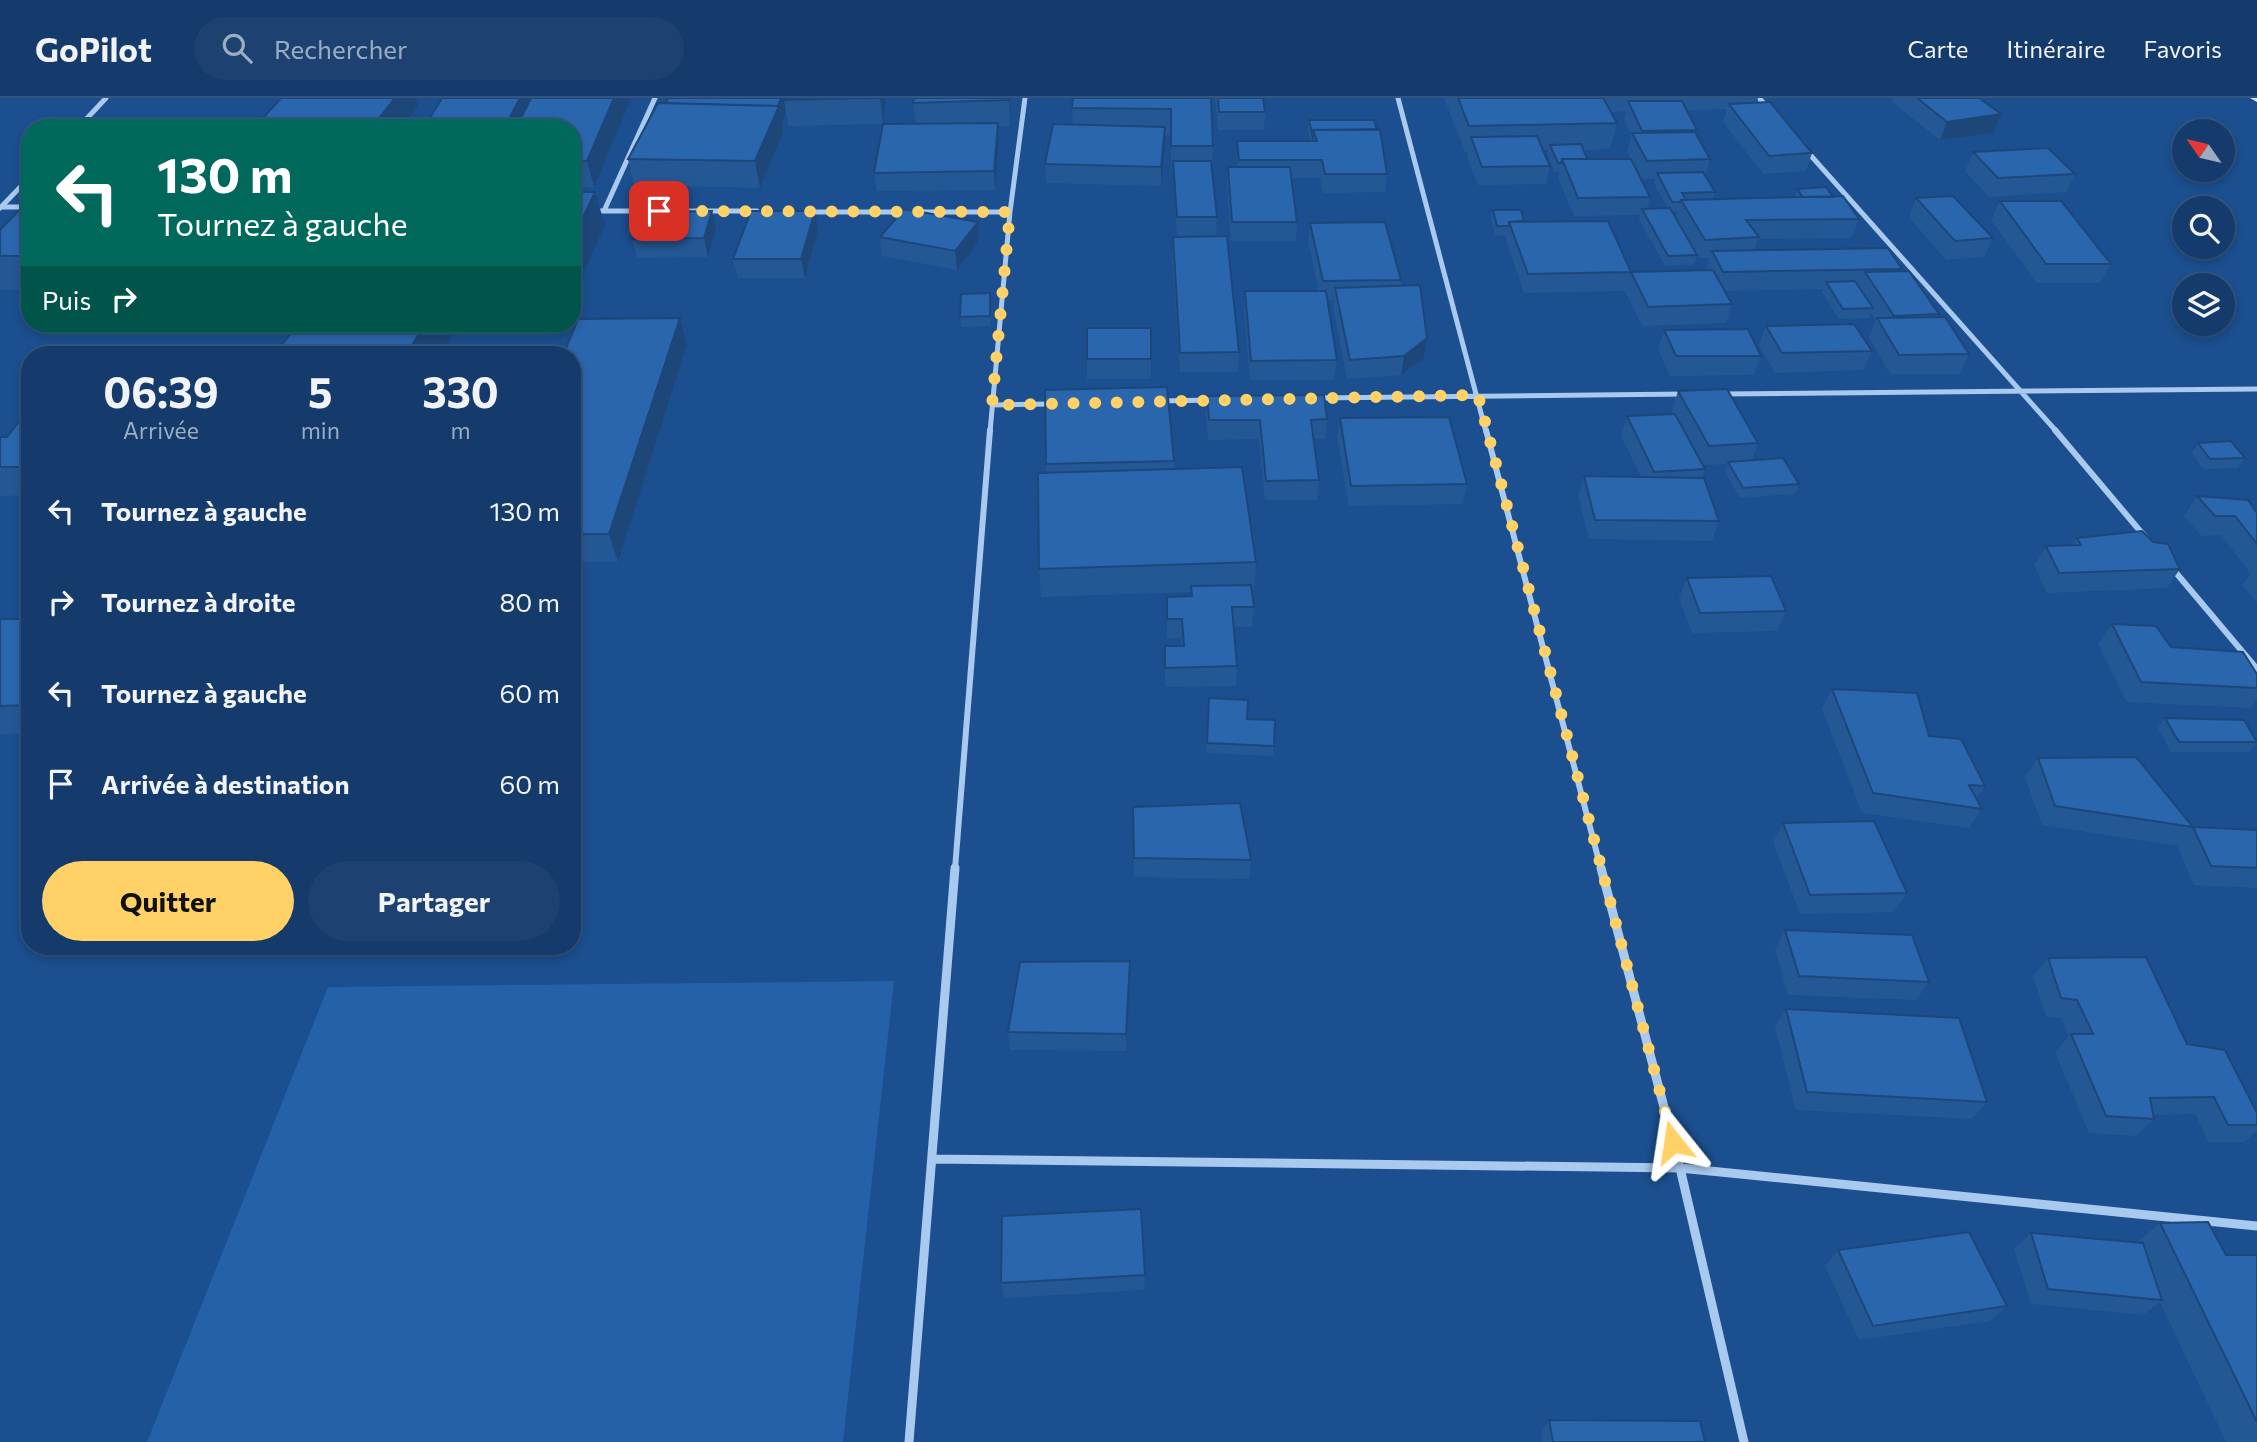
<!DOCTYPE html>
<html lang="fr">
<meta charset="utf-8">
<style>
body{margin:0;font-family:Commissioner,sans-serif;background:#1d4271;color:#f1f3f6;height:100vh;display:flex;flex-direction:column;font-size:26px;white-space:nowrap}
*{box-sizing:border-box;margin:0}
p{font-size:23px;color:#9dadc1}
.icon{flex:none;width:38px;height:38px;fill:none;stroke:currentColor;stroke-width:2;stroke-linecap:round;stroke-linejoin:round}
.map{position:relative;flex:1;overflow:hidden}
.side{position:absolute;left:21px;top:248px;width:560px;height:609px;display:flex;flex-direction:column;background:#143b6b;border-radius:28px;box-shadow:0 4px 10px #0003,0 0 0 2px #33557e}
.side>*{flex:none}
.guide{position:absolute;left:21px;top:21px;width:560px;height:214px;border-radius:28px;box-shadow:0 4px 10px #0003,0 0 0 2px #33557e;background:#00695c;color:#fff;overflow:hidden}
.needle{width:46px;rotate:304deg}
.buttons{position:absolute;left:2172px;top:21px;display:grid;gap:14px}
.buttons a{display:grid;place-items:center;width:63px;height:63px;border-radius:50%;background:#143b6b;box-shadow:0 4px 10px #0003,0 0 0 2px #33557e;font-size:35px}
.pin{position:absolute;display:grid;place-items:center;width:60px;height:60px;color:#fff;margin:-30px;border-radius:14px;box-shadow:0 4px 10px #0006}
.me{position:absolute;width:77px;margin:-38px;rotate:345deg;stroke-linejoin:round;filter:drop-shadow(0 0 5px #0008)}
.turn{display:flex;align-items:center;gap:24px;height:147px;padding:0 21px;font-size:32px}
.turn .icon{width:91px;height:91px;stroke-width:2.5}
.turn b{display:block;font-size:49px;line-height:60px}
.then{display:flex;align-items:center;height:66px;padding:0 21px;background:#0003;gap:14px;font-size:26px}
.eta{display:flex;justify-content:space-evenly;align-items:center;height:119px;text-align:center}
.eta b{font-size:42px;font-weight:700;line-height:49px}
.action{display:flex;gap:14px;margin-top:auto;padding:14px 21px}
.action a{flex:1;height:80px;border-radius:42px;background:#ffd166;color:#111;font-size:28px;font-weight:700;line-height:80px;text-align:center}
.action a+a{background:#1d4271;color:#f1f3f6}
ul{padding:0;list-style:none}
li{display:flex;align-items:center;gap:21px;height:91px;padding:0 21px}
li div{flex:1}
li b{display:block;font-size:26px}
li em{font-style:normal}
header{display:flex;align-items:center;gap:42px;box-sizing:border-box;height:98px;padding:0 35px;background:#143b6b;border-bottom:2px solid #33557e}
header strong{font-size:33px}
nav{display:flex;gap:38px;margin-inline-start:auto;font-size:24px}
.search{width:490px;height:63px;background:#1d4271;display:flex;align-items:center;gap:18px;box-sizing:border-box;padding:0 24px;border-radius:38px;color:#9dadc1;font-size:26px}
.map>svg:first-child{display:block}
.green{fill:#2461a8}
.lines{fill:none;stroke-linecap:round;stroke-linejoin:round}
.street-far2{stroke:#a9c9ee;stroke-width:5}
.street-far1{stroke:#a9c9ee;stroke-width:6}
.street{stroke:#a9c9ee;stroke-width:9}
.secondary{fill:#d6e6fa;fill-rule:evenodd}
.wall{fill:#245895;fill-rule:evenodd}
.shaded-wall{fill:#1d4779}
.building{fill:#2a66ad;stroke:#1d4779;stroke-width:2}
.route{stroke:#ffd166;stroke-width:12;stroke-dasharray:0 21.6}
</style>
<header>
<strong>GoPilot</strong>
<div class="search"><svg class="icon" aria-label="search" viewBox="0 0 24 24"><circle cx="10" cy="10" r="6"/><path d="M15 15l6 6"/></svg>Rechercher</div>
<nav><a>Carte</a><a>Itinéraire</a><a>Favoris</a></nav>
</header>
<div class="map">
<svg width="2257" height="1344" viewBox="0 0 2257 1344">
<rect width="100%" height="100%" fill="#1b4f8f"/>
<path class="green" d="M894,883l-51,461h-696l181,-455z"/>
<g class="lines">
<path class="street-far2" d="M1398,0l88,334
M1759,0l10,11
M78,30l28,-30
M1805,51l252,283
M1,109h29
M0,110l30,-31
M594,113h163
M604,113l51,-113
M807,114h203
M1722,296l535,-5
M1316,300l370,-4
M1159,303l54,-1
M992,307l60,-1
M990,334l20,-220 15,-114"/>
<path class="street-far1" d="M1486,332l115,439
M2055,332l91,108
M2172,470l85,101
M955,771l35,-439"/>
<path class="street" d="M1601,770l79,300 64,274
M932,1061l748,9 577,58
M909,1344l46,-574"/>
<path class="secondary" d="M2250,0h7v4z"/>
</g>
<path class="wall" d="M442,0h188l1,1 -37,88 -22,1v-60z
M886,0l-3,26 -95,2 -2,-15 -4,13 1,8 -23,56 -126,-3 -6,-26 38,-56z
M1010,0v28h-12l1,15 -4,49 -118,1 -3,-18 42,-49 -3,-21z
M1211,0l2,48 -1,26 5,45 -1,19h-39l-4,-64h-2v-37h-6l-4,51 -115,-3 -1,-19 28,-39 -1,-17z
M1215,0h48l2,14 -1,18h-46z
M1444,0h314l-1,5 55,50 -6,18 -43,3 -40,-52 4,-13 -40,1 10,20 -1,4 14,25 -5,17 10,16 -2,7 81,-2 3,-8 36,8 26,22 -8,19 -93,1 -4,11 148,19v2l37,43 -2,3 32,37 -10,20h-69l-21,-37 7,-17 -5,-7 -2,5 -30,1 -17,-27 1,-3 -98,2 7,13 -6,19 -84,3 -17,-35 -101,2 -18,-53 1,-4 -12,-1 -4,-16 2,-9 31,11 107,51 75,-1 4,-13h-11l-16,-26 14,23 -3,10 -29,1 -26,-47 1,-4 -66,1 -16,-38 1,-6h-4l-8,-18 1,-4h-5l7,16 -4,18 -68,1 -11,-29 1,-4h-3zM1626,13l-2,8 7,17 -4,16 4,7h-44l-4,-9 27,-1 7,-26 -6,-11zM1642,81h13l-1,4 14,25 -21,1 3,-12zM1671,113h6l-2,7z
M1893,0h86l14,35 -53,7 -48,-38z
M1309,22l78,54 -2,18 -62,1 -3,-15h-29l6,44 -1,19h-65l-4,-56 1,-18h9v-26h73l-2,-12z
M1973,54l102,22 -9,18 -77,5 -24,-26z
M572,94l33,33 -29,65h-4z
M1916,100l77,40 -9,19 -38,3 -37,-43z
M30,101v91h-30v-60z
M2000,103l111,63 -11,19h-63l-46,-63z
M815,113l3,19 -13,48h-67l-5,-19z
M978,124l1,19 -22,29 -75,-14 -2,-19z
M1310,125l91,57v5l26,53 -3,20 -23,17 -54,4 -14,-72 1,-7h-7l10,60 -3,20h-84l-6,-69 1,-20h74l-11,-49z
M716,132l-8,27 -71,1 -5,-19z
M1173,139l66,115 -1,20h-58l-8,-116z
M990,195v33l-29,1 -1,-10z
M680,220l7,27 -69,217h-46v-207z
M1766,228l106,25 -9,19 -88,3 -16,-28z
M1151,230v51h-64v-20z
M1664,232l97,26 -7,19 -84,1 -12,-27z
M1045,292l129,71v8l82,93 -2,28h-2l2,17 -2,20h-18l3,39 -1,20 -71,1v-41h17l-1,-8h-14v-41l24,-1v-4l-150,5 -2,-28 7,-96z
M1678,293l80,52 -6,17 47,24 -4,10 -55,4 -15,-26 3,-8 -26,1 3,4 -3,9 17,43 -7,20 -123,-2 -11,-43 6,-20 57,1 -20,-41 6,-20 47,-2 -2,-3z
M1207,298l120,23 -2,20h-12l6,41 -2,20h-52l-6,-61 -51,1 -2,-24z
M30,309v88l-30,1v-59h7z
M1340,320l127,66 -4,20 -114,2 -12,-68z
M2198,345l47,15 -7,10 -35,1 -11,-16z
M2197,398l60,17v90l-15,-18 9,-11 -30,-39 -20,1 -17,-20z
M2077,440l103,31 -13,19 -120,5 -13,-28 12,-19 27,-1z
M1687,480l99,33 -9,20 -85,2 -13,-35z
M0,521h30v114l-30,1z
M2112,526l59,23 86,27v25l-7,9 -123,-6 -29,-58z
M1832,591l153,97 -9,13 6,10 -13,19 -107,-15 -40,-104z
M1209,600l38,21 27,27 -1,10 -67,-3z
M2165,620l92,25 -8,9h-78l-13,-24z
M2038,660l155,69 64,3v58l-63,-3 -17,-39 -135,-21 -17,-48z
M1133,709l118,53 -2,19 -115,-2z
M1783,725l124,70 -13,19 -94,2 -27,-72z
M1785,832l144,52 -13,18 -128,-5 -13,-46z
M2048,860l139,86 70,69v18l-13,11h-35l-14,-28 -42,1 1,4 -18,17 -47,-3 -34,-81 14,-16 -8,-18 -15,-2 -13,-40z
M1130,881l-4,72 -116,-1 -2,-18z
M1786,911l201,93 -15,17 -176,-9 -21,-83z
M2160,1125l66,32h31v187h-31l-66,-140 -17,13 -112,-11 -17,-55 17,-16 105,10z
M1838,1152l169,56 -17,15 -131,19 -34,-74z
M1145,1177l-1,15 -140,8 -3,-15z
M1549,1322l156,22h-163l-1,-9z"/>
<path class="shaded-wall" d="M395,0h21l2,8 -17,22h-30z
M520,0h20l-14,30h-22z
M614,0h16l1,1 -37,88 -7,-26z
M781,0h9l-6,2 2,11 -4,13 1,8 -23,56 -5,-27z
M880,0h6l-3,26z
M1009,0h1v28l-1,-26z
M2001,16l-8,19 -53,7 7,-18z
M226,21l4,9h-10z
M998,25l1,18 -4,49 -1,-19z
M1165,29v18l-4,41v-19z
M595,94l10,33 -29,65 -4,-11v-38z
M712,113l4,19 -8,27 -4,-19z
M815,113l3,19 -13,48 -4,-19z
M978,124l1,19 -22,29 -2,-19z
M680,220l7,27 -69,217 -9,-28z
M425,226h27l3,7 -14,24h-35z
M1427,240l-3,20 -23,17 3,-19z
M1130,863v18l-4,72v-17z"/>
<path class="building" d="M281,0h114l-24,30h-117z
M442,0h78l-16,30h-80z
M531,0h83l-27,63h-15v-33h-56z
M668,0h113l-3,8 -112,-3z
M785,0h95l-96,2z
M914,0h95v2l-96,3z
M1073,0h138l2,48h-42v-37l-99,-1z
M1218,0h45l2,14h-46z
M1458,0h145l14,25 -148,3z
M1917,0h62l22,16 -54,8z
M1628,3h54l15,29 -55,1z
M1770,4l42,51 -43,3 -40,-52z
M658,5l121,3 -24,55 -127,-2z
M226,21l-6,9h-44l6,-8z
M1309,22h65l3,10h-64v9z
M998,25l-4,48 -120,2 9,-49z
M1053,26l112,3 -4,40 -116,-3z
M153,27h25l-2,3h-26z
M1380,31l7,45h-62l-3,-14h-83l-2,-19h80l-4,-11z
M1695,34l15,27 -63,2 -15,-28z
M1537,38l13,30 -68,1 -11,-30z
M1581,46l6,15h-25l-1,4h-3l-8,-18z
M2048,50l27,26 -77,4 -25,-26z
M1562,61h69l19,38 -72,1z
M1173,63h38l6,56h-40z
M1228,69h62l7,55h-65z
M1703,74l12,20 -33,1 4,7h-5l-1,2h-8l-15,-29z
M1826,89l7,10h-30l-6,-8z
M572,94h23l-23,49z
M1843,98l16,23 -113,1 13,17 -54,3 -24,-40z
M1953,98l40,42 -38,3 -39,-43z
M30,101v57h-30v-26z
M2000,103h61l50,63h-65z
M1670,110l27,47 -29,1 -26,-47z
M904,111l74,13 -23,29 -75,-14z
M1493,112h28l3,11 -15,1v4h-12z
M712,113l-8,27 -72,1 10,-27z
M751,113h64l-14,48h-68z
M1608,123l23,51 -103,2 -19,-52z
M1385,124l16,58 -78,1 -13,-58z
M1227,138l12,116 -59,1 -7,-116z
M1888,150l14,21 -179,3 -11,-21z
M1713,172l19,34 -84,3 -17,-35z
M1909,173l30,43 -45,2 -29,-44z
M1855,183l18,27 -30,1 -17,-27z
M1420,187l7,53 -23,18 -54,4 -15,-72z
M1245,193h81l11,69 -86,1z
M990,195v23l-30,1 1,-23z
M1945,219l24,37 -70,1 -22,-37z
M680,220l-71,216h-37v-179h-9l15,-36z
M297,226h128l-19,31h-131z
M1854,226l18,27 -90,2 -16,-27z
M1087,230h64v31h-64z
M1748,231l13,27h-85l-12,-26z
M1167,289l7,74 -128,3 -1,-74z
M1727,291l31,54 -49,3 -31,-55z
M1324,297l3,24 -16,1 8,60 -53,1 -6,-61h-51l-2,-24z
M30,309v60h-30v-30h7z
M1675,316l30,55 -51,3 -27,-56z
M1449,319l18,67 -116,2 -11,-68z
M2231,343l14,17 -35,1 -12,-16z
M1783,360l16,26 -56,4 -15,-26z
M1242,369l14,95 -217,7 -1,-96z
M1584,378l120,2 15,43 -124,-1z
M2197,398l51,4 9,13v31l-22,-28h-20z
M2142,433l11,11 15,2 12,25 -121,4 -13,-27 35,-1 -4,-7z
M1771,478l15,35 -86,2 -13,-35z
M1251,487l3,22h-22l5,59 -72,2v-22h19l-2,-27h-15v-22l25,-1 -1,-10z
M0,521h30v86l-30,1z
M2112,526l44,2 15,21 72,5 14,22v14l-116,-6z
M1832,591l85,4 12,43 32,3 24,47 -16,-1 13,24 -109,-16z
M1209,600l39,2 -1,19 28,1 -1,26 -67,-3z
M2165,620l79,2 13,22h-78z
M2136,659l57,70 -138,-21 -17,-48z
M1240,705l11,57 -117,-2 -1,-51z
M1874,723l33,72 -97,2 -27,-72z
M2193,729l64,3v38l-46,-2z
M1785,832l127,5 17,47 -130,-6z
M2146,859l41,87 38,6 32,63v12h-29l-14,-28 -64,1 4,21 -48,-3 -35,-82h22l-16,-34 -16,-2 -13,-40z
M1130,863l-4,73 -118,-2 12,-70z
M1786,911l173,9 28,84 -180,-10z
M1141,1111l4,66 -144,8 1,-67z
M2208,1124l18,33h31v167l-97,-199z
M1969,1134l38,74 -134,20 -35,-76z
M2031,1135l112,10 19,57 -114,-11z
M1549,1322l151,1 5,21h-152z"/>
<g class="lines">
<path class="route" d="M659,113l351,1 -18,193 486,-10 195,747"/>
</g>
</svg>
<div class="buttons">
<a><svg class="needle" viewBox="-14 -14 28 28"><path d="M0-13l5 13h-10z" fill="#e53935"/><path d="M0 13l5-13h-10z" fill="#9dadc1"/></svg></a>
<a><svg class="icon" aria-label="search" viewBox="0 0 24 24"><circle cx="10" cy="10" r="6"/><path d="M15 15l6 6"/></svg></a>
<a><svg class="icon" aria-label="layers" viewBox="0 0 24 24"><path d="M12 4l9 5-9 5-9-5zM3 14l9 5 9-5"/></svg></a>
</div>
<div class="pin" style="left:659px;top:113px;background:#d93025"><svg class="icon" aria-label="arrive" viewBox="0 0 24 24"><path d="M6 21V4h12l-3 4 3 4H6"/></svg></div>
<svg class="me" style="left:1673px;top:1044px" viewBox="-20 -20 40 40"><path d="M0-17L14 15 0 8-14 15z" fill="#ffd166" stroke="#fff" stroke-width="4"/></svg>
<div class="guide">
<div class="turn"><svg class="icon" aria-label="left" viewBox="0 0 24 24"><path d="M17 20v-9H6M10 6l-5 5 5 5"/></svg><div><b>130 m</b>Tournez à gauche</div></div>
<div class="then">Puis<svg class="icon" aria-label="right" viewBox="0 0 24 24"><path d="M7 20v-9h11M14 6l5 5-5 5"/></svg></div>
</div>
<section class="side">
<div class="eta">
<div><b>06:39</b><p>Arrivée</p></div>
<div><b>5</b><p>min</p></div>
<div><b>330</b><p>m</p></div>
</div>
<ul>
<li><svg class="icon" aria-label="left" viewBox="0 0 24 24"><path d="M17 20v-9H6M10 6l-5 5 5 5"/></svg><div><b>Tournez à gauche</b></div><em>130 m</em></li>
<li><svg class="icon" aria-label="right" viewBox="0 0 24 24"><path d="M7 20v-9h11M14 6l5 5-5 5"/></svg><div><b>Tournez à droite</b></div><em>80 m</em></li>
<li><svg class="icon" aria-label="left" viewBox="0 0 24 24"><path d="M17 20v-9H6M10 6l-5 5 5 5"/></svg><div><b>Tournez à gauche</b></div><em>60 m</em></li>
<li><svg class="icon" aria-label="arrive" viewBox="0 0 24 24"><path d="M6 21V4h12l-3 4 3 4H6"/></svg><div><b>Arrivée à destination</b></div><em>60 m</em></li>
</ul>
<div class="action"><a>Quitter</a><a>Partager</a></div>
</section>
</div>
